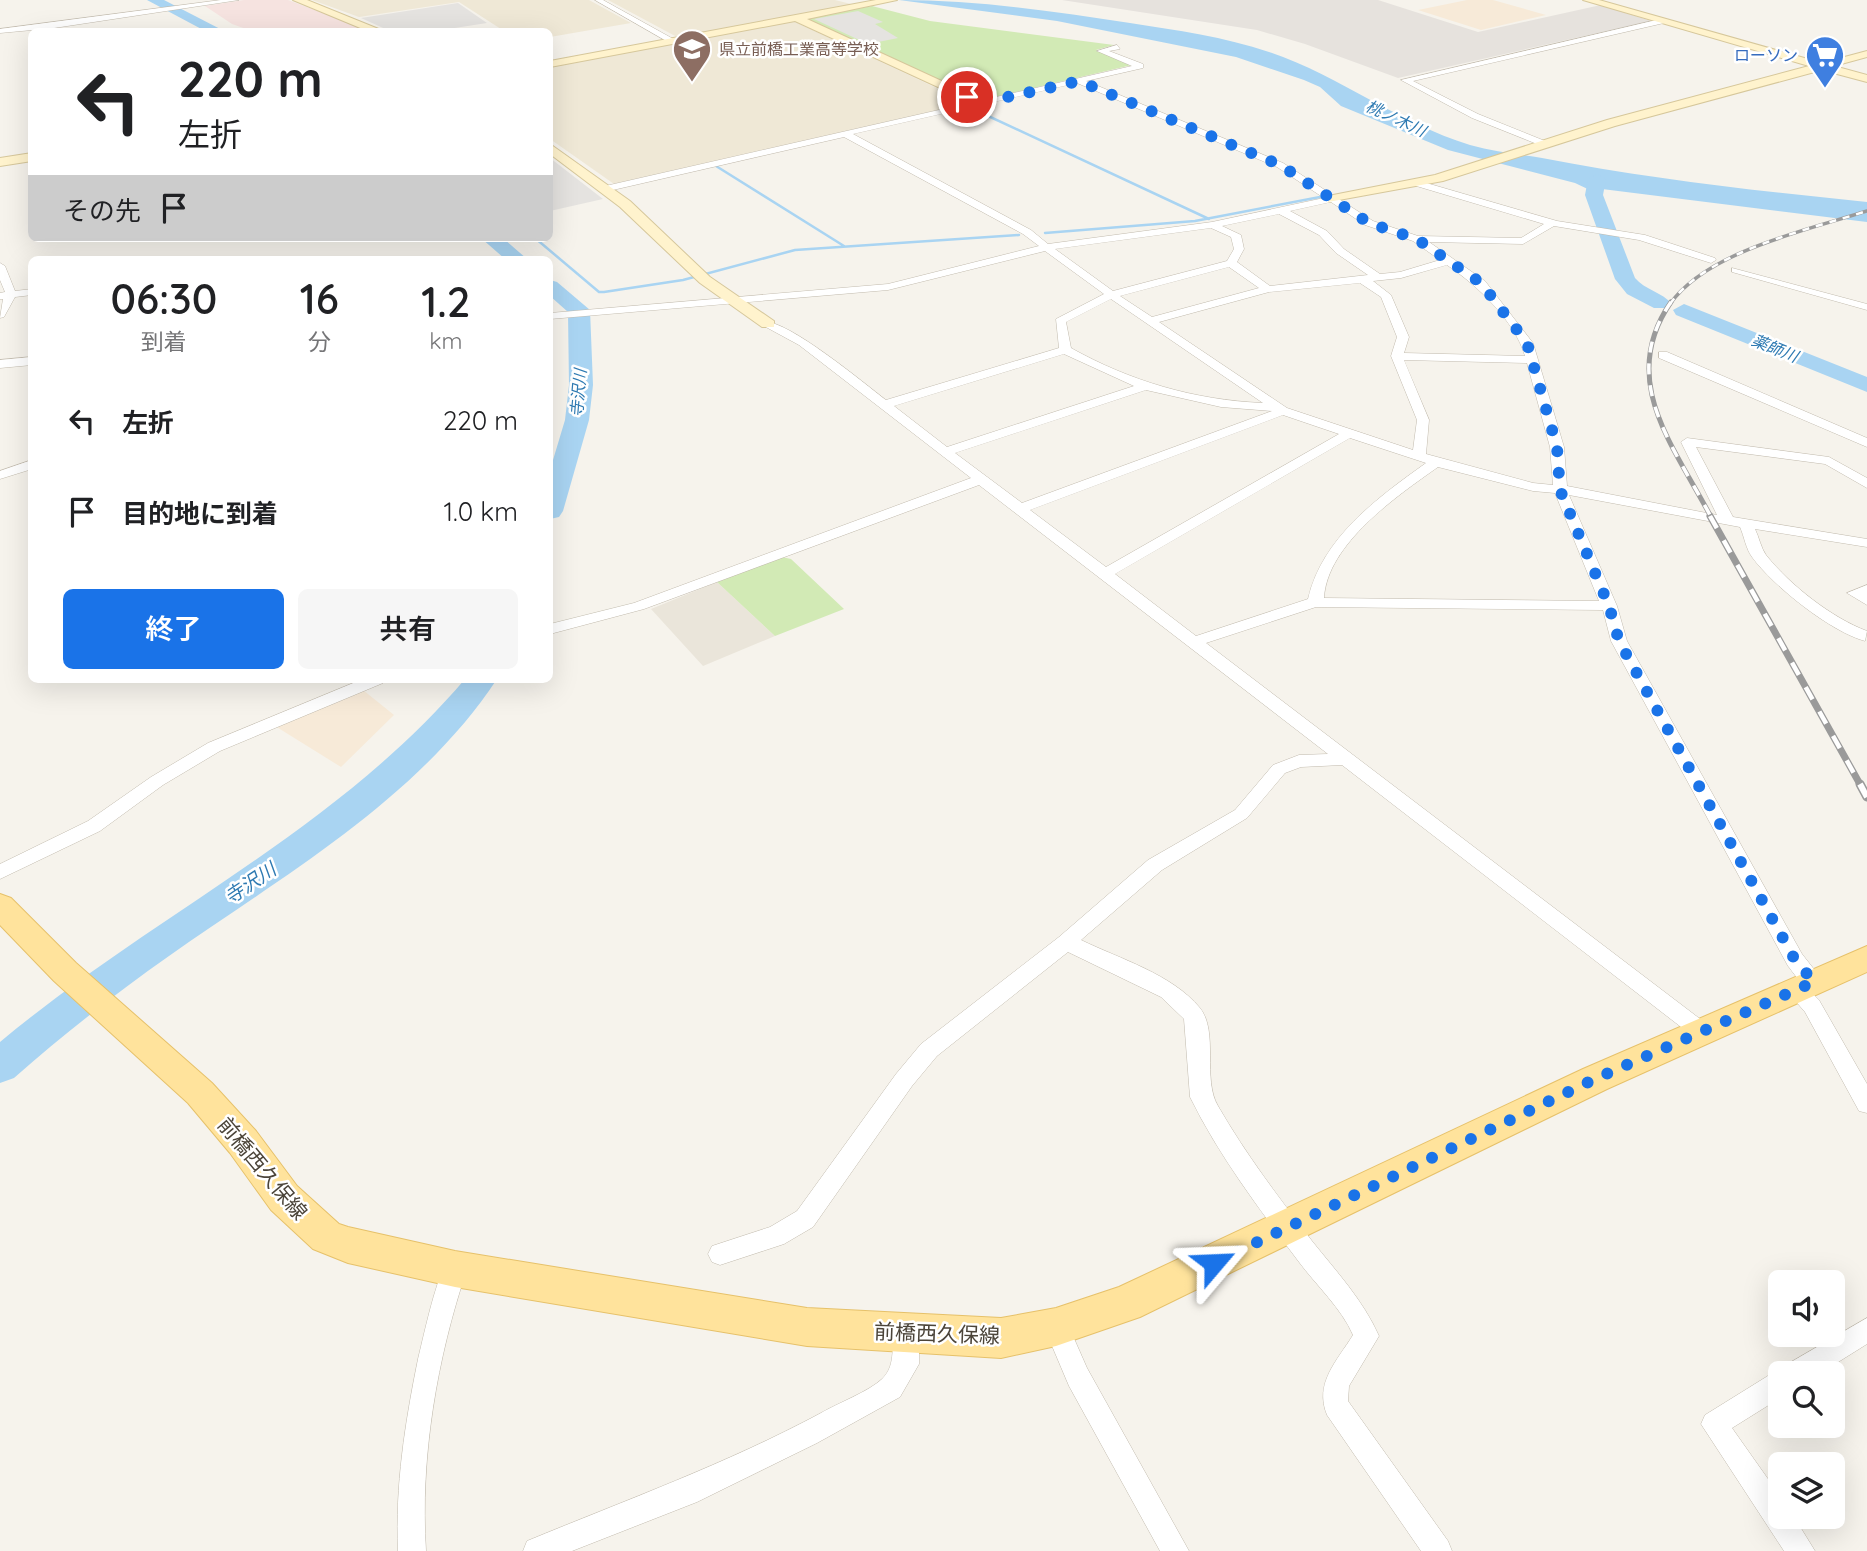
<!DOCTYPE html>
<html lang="ja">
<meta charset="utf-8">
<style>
body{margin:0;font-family:Quicksand,"Noto Sans JP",sans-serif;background:#f6f6f6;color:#202124;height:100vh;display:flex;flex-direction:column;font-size:26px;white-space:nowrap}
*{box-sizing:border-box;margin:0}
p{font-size:23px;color:#757577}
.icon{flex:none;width:38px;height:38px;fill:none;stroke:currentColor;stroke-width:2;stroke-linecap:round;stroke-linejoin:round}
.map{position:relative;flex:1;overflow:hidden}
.side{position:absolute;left:28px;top:256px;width:525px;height:427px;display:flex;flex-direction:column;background:#fff;border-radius:10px;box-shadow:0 7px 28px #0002}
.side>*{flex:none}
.banner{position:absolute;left:28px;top:28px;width:525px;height:214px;border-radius:10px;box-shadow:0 7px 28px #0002;background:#fff;color:#202124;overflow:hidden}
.controls{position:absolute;left:1768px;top:1270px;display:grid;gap:14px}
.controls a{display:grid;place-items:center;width:77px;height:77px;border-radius:10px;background:#fff;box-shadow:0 7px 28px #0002;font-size:35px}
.pin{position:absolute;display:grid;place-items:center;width:60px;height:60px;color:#fff;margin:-30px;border:4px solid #fff;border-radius:50%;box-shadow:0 2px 7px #0007}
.me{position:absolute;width:77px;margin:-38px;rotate:64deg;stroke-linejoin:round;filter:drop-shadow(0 0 5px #0008)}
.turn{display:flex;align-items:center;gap:24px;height:147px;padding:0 35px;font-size:32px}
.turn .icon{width:91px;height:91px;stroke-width:2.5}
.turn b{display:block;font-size:49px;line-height:60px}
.then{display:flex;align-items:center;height:66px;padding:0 35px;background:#0003;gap:14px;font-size:26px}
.eta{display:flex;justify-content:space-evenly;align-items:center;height:119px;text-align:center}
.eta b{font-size:42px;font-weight:600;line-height:49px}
.cta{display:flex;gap:14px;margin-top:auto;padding:14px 35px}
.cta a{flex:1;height:80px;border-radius:10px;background:#1a73e8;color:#fff;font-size:28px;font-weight:600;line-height:80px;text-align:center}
.cta a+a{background:#f6f6f6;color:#202124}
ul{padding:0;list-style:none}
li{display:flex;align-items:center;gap:21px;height:91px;padding:0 35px}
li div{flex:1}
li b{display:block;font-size:26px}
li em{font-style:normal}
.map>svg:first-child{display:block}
.residential{fill:#eae5da}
.commercial{fill:#f7ead8}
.industrial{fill:#e6e2dd}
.education{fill:#efe8d6}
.medical{fill:#f6e3e0}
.green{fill:#d2eab5}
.parking{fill:#e5e3e0}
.water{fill:#a9d4f2}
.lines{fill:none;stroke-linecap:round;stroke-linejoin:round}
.stream{stroke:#a9d4f2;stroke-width:2.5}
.river{fill:#a9d4f2;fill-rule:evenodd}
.street-casing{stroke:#c2bbae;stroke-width:1}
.secondary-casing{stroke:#d6c79b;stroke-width:2}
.primary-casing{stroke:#e6c16a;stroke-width:2}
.street{fill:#fff;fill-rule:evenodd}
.secondary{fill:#fff3cd;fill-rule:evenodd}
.primary{fill:#ffe39c;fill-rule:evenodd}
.rail-far3-casing{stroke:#9a9a9a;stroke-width:3.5}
.rail-far2-casing{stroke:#9a9a9a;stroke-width:5}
.rail-far1-casing{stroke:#9a9a9a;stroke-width:7}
.rail-casing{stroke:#9a9a9a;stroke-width:9}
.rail-far3{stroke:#fff;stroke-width:2.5;stroke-dasharray:7;stroke-linecap:butt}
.rail-far2{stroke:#fff;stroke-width:3.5;stroke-dasharray:11;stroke-linecap:butt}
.rail-far1{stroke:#fff;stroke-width:4.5;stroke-dasharray:14;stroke-linecap:butt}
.rail{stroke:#fff;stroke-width:6;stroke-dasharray:18;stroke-linecap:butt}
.route{stroke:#1a73e8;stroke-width:12;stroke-dasharray:0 21.6}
.labels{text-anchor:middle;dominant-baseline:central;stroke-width:5;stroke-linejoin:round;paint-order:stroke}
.far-education-label{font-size:16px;fill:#785e54;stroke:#fff;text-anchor:start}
.far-shop-label{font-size:16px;fill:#366cbe;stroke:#fff;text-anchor:end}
.far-water-label{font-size:16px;font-style:italic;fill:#2e7ab2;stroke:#fff}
.water-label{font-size:19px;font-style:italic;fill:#2e7ab2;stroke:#fff}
.near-street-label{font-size:21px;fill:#4b4439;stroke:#fff}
</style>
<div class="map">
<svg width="1867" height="1551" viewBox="0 0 1867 1551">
<rect width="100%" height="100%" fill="#f6f3ec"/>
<path class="residential" d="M717,582l58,54 -72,30 -52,-57z"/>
<path class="commercial" d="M1467,0h26l53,15 -65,15 -63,-20z
M363,690l31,25 -53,52 -66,-41z"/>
<path class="industrial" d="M1062,0h316l100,32 123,-27 50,16 -253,57 -93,-34 -48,-14z"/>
<path class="education" d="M312,0h277l42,23 -81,14v-5l-46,-1 -45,-29 -100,15z
M608,0h227l20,5 -178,32z
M793,21l178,83 -357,80 -64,-45v-72z"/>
<path class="medical" d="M244,0h44l83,31h-119l-20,-7 -27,-18z"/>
<path class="green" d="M872,6l58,15 184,24 -18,5 36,15 -150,35 -176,-81z
M782,557l9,2 53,50 -69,27 -58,-54z"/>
<path class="parking" d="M458,3l29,20 -52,8 -43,1 -31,-14z
M858,11l25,11 -8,2 23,14 -30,6 -54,-25z
M550,158l53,41 -53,12z"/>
<path class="water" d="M899,0c77,0 154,11 231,23 46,7 95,14 139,29 71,24 129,71 201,93 24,7 48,9 72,13 108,21 216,33 325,44v20l-265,-33 -8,3 -19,-9 -127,-33 -107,-44 -21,-19 -16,-7 -68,-23 -179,-36z"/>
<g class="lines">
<path class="stream" d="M971,108l238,111
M716,166l128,80
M1045,233l150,-12 125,-24
M535,238l64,54h5l79,-12 112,-30 224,-15"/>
<path class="river" d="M147,0h17l62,32h-19z
M1597,174l9,5 -3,16 32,83c10,12 27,14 37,26l-4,4h-14l-27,-14 -12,-15 -30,-84 3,-16z
M481,238h22l24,21h-22z
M550,280l7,2 33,28 3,75 -4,35 -26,91 -4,6 -9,2v-49l15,-50 4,-35 -1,-73 -18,-16z
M1684,304l183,73v15l-191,-77 -3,-5z
M465,679h32c-79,120 -213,196 -328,277 -54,38 -105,78 -155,122l-14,5v-41c152,-127 336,-211 465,-363z"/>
<g class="street-casing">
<path id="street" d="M221,0h18l-185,28 -54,5v-4z
M595,0h8l74,41 -7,2z
M1661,19l3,4 -251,58 65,33 67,27 -3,5 -70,-28 -71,-38z
M1117,45l3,4 -11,2 34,13v4l-57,13 197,82 90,58 45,15 103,2 23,-14 -131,-39 -2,-2 5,-3 141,41 88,14 70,23 1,2 -5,3 -72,-23 -85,-14 -31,18 -94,-2 56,39 48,62 31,104 3,39 150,29 -36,-73 6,-4 142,19 38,21v10l-42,-24 -129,-17 37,70 134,22v8l-112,-18c4,8 6,19 11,26 24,30 66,63 101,76l-2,10c-34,-9 -92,-55 -113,-84 -6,-8 -8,-21 -12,-30l-171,-32 48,111 10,35 175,313 22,28 -3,6c-16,5 -24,-11 -33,-22l-177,-325 -8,-31 -287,-3 -110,36 502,382 3,6 -3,6 -7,3 -7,-3 -352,-272 -41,2 -16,6 -38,45 -85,52 -81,70c39,19 91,34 119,68 19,24 2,71 18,98 27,47 61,92 94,135 24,30 51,59 67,95l-30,50 -1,15 100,140 4,10h-31l-94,-136c-13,-32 10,-54 26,-80 -11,-26 -37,-50 -54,-73 -39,-52 -80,-106 -109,-165l-6,-78 -23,-22 -93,-45 -131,104 -25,30 -99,141 -29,17 -64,21 -8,-3 -4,-8 4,-8 58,-19 27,-16 99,-137 25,-30 138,-107 89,-77 87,-50 38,-45 26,-10 29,-1 -349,-269 -335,124 -94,25v-10l84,-21 337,-125 -172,-133 -35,-19v-4c23,-3 101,62 122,78l173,-52 -3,-29 48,-25 -59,-43 -157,39 -338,29v-6l338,-29 151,-38 -16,-12 -179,-97 -240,55 -3,-1v-4l531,-121 -35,-15zM1077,83l200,84 47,31 -112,24 -164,22 -17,-14 -178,-96zM1331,202l34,23 48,16 27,19 -40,12 -20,2 -36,-25 -17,-18 -37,-20zM1279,214l40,21 17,18 32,22 -98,11 -33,-24 7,-13 -3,-14 -19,-9zM1211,228l20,9 3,12 -7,12 -114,30 -58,-42zM1447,265c30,20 68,56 78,91l-121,-3 5,-16 -18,-42 -18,-14 28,-3zM1229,267l30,21 -107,29 -32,-21zM1360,283l21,14 16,40 -6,19 26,64 -4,30 -126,-42 -128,-86 110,-30zM1111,299l152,104c-69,-3 -133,-22 -192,-55l-5,-26zM1064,354l70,32 -187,61 -53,-41zM1404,360l123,3 23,84 3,38 -20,-2 -107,-29 3,-34zM1146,390l75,17 51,4 -250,92 -67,-50zM1283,415l56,19 -233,133 -76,-57zM1350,438l76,25c-49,35 -104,75 -118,136l-112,37 -81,-62zM1438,467l95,24 22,2 44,108 -275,-3c3,-54 73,-102 114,-131z
M0,263l5,3 10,25 17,-2v6l-17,2 -11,20 -4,1 3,-19h-3v-6l5,-1 -5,-12z
M1732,268l135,36v6l-135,-38z
M1659,352h8l200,86v9l-208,-89z
M32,357v8l-32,3v-8z
M32,460v9l-32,10v-8z
M1867,585v20l-20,-12z
M363,679h22l-2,4 -163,68 -57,34 -63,46 -100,48v-15l88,-43 63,-44 57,-34z
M1796,982l7,2 16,16 48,84v29l-8,-2 -54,-99 -19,-22 3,-6z
M455,1258l9,3 3,8c-30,89 -47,188 -41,282h-28c-3,-65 7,-128 20,-192 8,-33 15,-67 28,-98z
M1056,1315l9,3 22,50 102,183h-29l-91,-165 -25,-59 3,-9z
M1867,1318v26l-48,30h-39v24l-48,30 48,68v21h14l21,34h-31l-83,-127 4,-9 66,-41 12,-3 3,-6z
M906,1321l9,3 4,9v31l-19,33 -83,46 -120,59 -125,49h-49l4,-10c99,-41 199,-77 294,-128 17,-10 47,-21 61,-34 16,-15 7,-36 15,-55z"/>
</g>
<g class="secondary-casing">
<path id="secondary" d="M293,0h14l79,32h-16z
M876,0h21l-90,19 178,82v4h-8l-182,-84 -245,46v-6z
M1583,0h16l223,63 45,-12v6l-33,9 33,9v7l-45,-12 -207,56 -172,55 -115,21v-6l107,-21 172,-55 202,-54z
M550,144l80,57 80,76 64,44v6h-12l-62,-44 -80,-76 -70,-53z
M32,153v8l-32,5v-8z"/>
</g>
<g class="primary-casing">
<path id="primary" d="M0,894l11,4 65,65 136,120 44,48 41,55 42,38 9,3 107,24 352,57 194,10 55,-10 63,-21 464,-218 284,-123v26l-260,117 -467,228 -84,29 -55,12 -194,-12 -352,-59 -107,-24 -35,-14 -42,-39 -41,-57 -42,-50 -134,-122 -54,-56z"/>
</g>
<use href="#street" class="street"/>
<use href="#secondary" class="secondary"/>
<use href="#primary" class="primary"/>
<g class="rail-far3-casing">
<path id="rail-far3" d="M1670,304c37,-53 138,-74 197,-93"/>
</g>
<g class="rail-far2-casing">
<path id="rail-far2" d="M1671,302c-54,78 3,144 40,215"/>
</g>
<g class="rail-far1-casing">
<path id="rail-far1" d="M1710,516l151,270"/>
</g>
<g class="rail-casing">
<path id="rail" d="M1860,784l7,13"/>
</g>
<use href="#rail-far3" class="rail-far3"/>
<use href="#rail-far2" class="rail-far2"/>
<use href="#rail-far1" class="rail-far1"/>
<use href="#rail" class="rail"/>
</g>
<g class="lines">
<path class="route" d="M967,97l14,6 98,-22 201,84 89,58 48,16 64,44 46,60 30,104 3,43 49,116 10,35 176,319 19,22 -219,97 -381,184"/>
</g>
<defs>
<g id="school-pin" transform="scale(2.0125)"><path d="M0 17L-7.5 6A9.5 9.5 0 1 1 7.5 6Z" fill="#8d6e63" stroke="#fff"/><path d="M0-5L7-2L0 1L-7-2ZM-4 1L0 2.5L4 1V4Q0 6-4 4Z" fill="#fff"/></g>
<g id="supermarket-pin" transform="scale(2.0125)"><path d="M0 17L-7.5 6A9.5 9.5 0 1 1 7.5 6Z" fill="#3f7fe0" stroke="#fff"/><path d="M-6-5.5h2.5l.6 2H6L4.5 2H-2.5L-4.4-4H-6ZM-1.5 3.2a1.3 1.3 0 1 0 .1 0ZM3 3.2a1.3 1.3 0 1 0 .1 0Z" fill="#fff"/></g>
</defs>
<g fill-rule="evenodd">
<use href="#school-pin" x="692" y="49"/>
<use href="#supermarket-pin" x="1825" y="55"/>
</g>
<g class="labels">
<g class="far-education-label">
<text x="719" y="49">県立前橋工業高等学校</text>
</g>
<g class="far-shop-label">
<text x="1798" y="55">ローソン</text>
</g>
<g class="far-water-label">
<text transform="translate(1396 118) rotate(25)">桃ノ木川</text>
<text transform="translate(1775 348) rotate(22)">薬師川</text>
<text transform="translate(578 393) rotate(-85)">寺沢川</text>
</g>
<g class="water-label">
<text transform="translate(250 883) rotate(-34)">寺沢川</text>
</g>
<g class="near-street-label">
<text transform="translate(263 1168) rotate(50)">前橋西久保線</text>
<text transform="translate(937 1333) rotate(2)">前橋西久保線</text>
</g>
</g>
</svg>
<div class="controls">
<a><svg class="icon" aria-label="sound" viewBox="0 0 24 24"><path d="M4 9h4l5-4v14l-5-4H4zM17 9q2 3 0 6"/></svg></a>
<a><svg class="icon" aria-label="search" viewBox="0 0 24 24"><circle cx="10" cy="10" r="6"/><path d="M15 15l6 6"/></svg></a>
<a><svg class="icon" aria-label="layers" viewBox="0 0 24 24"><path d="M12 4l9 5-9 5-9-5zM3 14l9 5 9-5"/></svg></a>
</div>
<div class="pin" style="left:967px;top:97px;background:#d93025"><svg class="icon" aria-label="arrive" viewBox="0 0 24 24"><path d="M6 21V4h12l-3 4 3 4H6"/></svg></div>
<svg class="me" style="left:1214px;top:1263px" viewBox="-20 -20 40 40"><path d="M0-17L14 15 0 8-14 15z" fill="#1a73e8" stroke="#fff" stroke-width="4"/></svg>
<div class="banner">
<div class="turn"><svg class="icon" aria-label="left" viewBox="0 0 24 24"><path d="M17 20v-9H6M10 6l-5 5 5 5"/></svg><div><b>220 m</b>左折</div></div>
<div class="then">その先<svg class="icon" aria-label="arrive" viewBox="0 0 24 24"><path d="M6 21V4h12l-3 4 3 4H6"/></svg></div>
</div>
<section class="side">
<div class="eta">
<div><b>06:30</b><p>到着</p></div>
<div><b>16</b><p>分</p></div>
<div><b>1.2</b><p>km</p></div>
</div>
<ul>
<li><svg class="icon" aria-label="left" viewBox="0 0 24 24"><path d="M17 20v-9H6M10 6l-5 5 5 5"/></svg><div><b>左折</b></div><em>220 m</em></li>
<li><svg class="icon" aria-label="arrive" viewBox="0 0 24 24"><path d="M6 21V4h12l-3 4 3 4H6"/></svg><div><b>目的地に到着</b></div><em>1.0 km</em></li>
</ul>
<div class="cta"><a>終了</a><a>共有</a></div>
</section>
</div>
